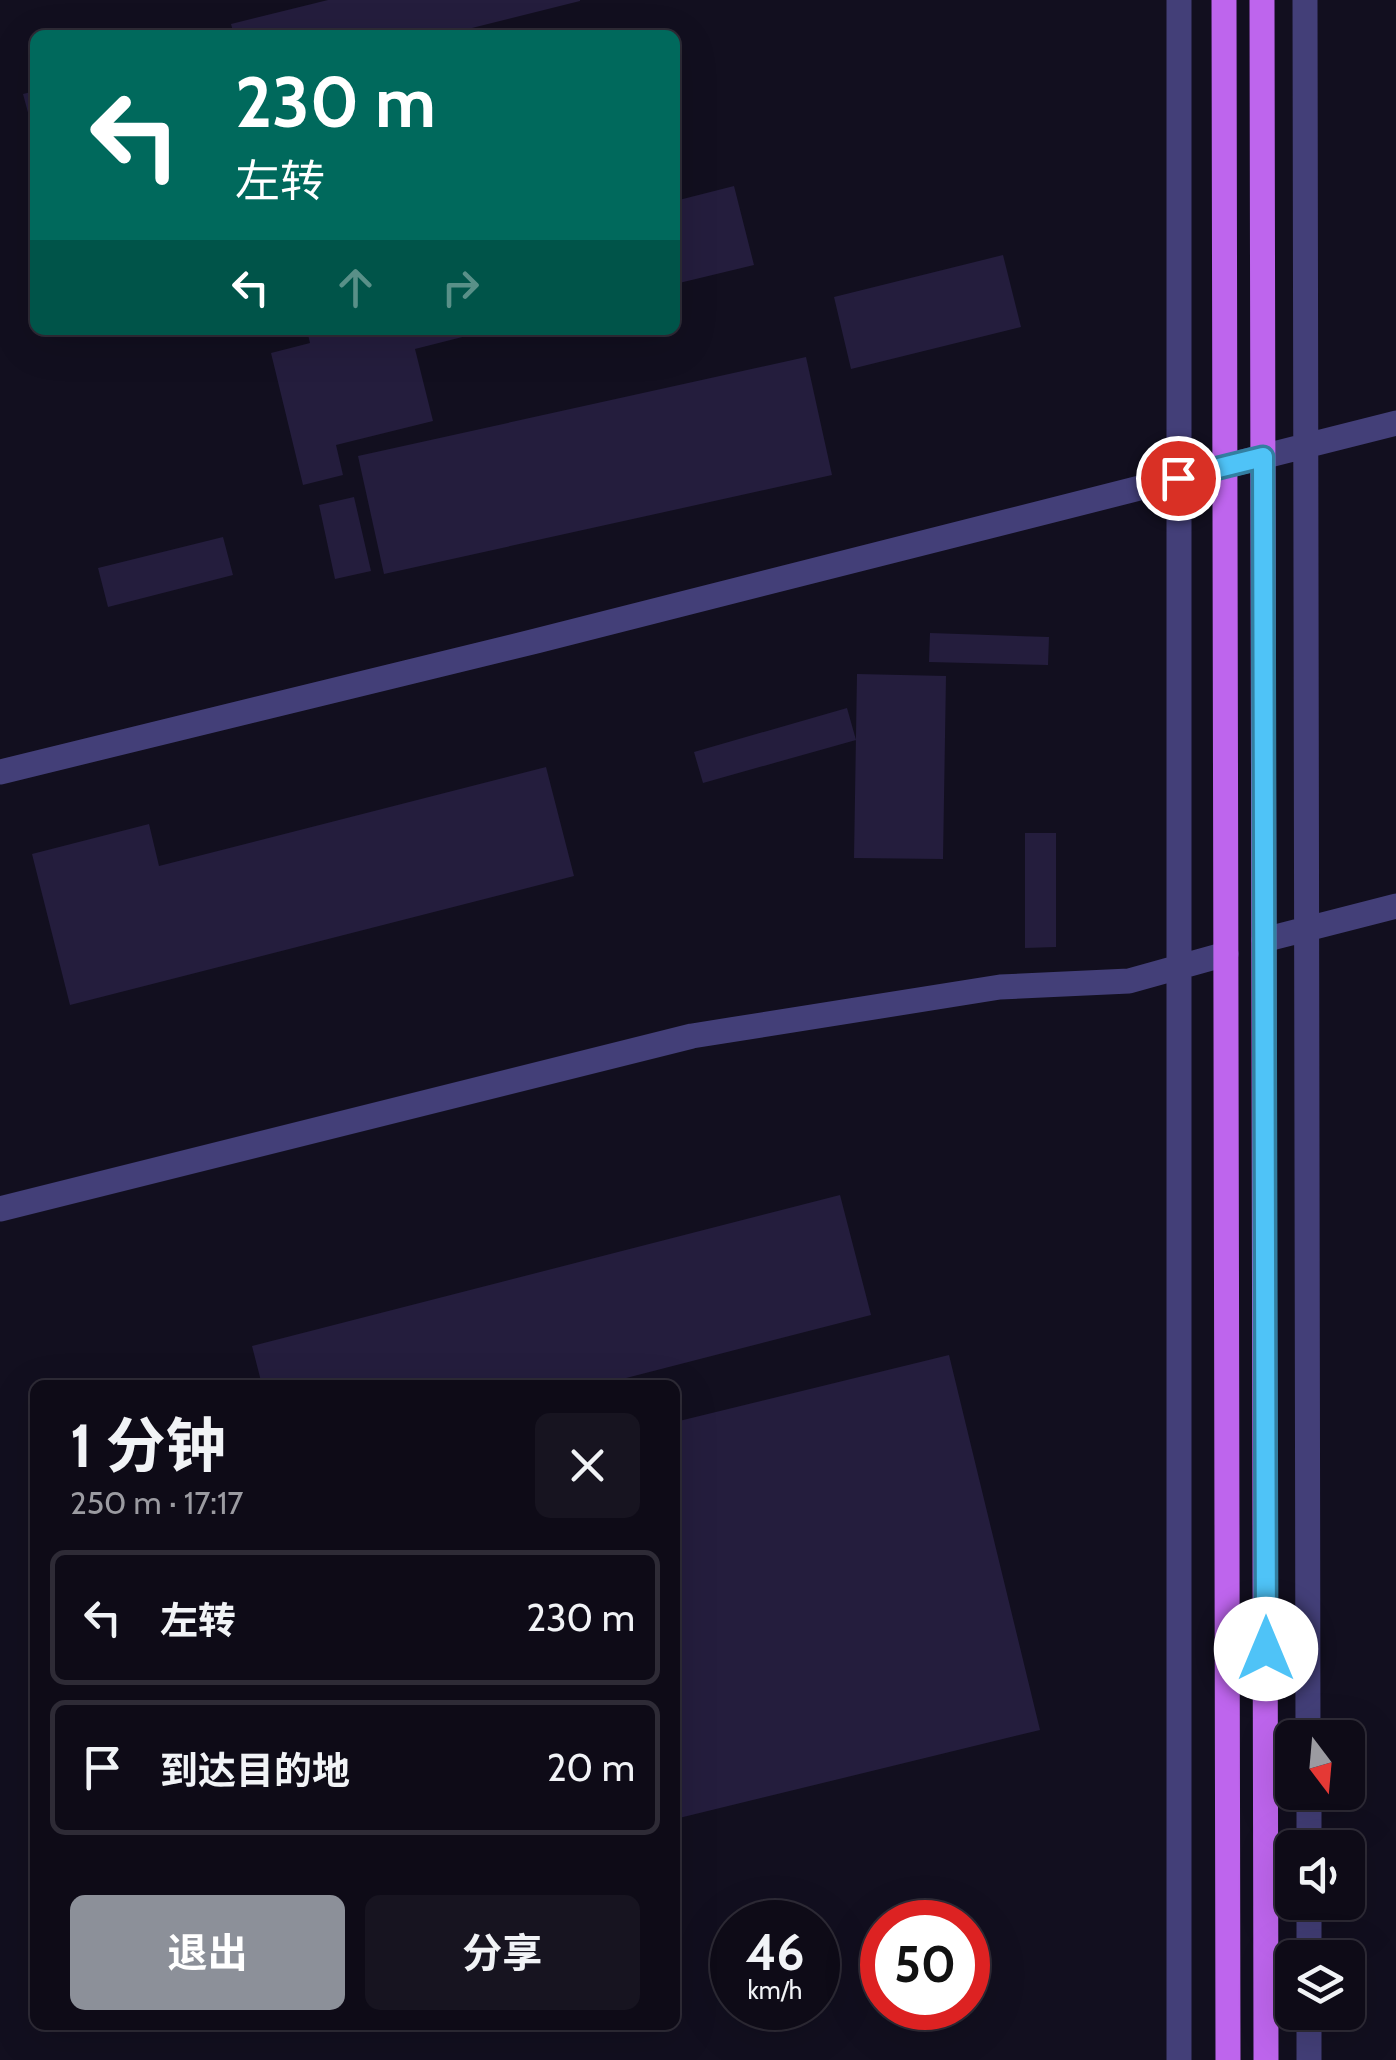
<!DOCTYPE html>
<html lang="zh">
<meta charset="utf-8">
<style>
body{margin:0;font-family:Cabin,"Noto Sans SC",sans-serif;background:#171420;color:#f1f3f6;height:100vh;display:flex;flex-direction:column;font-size:38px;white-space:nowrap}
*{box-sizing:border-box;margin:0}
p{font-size:32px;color:#9b9ba1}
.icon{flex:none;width:55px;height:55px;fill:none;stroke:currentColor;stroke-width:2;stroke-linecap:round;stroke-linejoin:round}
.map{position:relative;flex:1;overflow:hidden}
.drawer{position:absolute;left:30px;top:1380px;width:650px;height:650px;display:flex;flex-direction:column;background:#0e0b17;border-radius:15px;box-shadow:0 10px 40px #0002,0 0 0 2px #2e2b36}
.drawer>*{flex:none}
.top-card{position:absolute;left:30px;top:30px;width:650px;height:305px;border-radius:15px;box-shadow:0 10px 40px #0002,0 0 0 2px #2e2b36;background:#00695c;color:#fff;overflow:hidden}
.needle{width:65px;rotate:164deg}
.controls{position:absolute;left:1275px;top:1720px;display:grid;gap:20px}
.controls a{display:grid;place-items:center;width:90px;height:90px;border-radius:15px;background:#0e0b17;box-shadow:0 10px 40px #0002,0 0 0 2px #2e2b36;font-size:50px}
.speed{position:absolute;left:710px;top:1900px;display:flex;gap:20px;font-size:50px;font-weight:700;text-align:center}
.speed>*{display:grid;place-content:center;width:130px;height:130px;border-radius:50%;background:#0e0b17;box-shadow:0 10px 40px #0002,0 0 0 2px #2e2b36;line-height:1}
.speed small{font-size:25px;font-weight:400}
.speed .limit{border:15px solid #d22;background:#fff;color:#111}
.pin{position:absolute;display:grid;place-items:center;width:85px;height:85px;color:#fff;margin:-42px;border:5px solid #fff;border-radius:50%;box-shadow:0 2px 10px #0007}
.me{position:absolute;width:110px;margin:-55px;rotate:0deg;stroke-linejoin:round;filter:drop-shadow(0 0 8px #0008)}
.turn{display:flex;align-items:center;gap:35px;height:210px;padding:0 40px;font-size:45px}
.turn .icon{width:130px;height:130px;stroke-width:2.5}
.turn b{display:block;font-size:70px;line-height:85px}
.lanes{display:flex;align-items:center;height:95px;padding:0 40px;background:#0003;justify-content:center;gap:50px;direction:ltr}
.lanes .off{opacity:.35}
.round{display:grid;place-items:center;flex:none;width:105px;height:105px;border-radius:15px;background:#171420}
.summary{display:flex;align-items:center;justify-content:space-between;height:170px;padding:0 40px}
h1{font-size:60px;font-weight:700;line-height:75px}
.primary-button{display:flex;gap:20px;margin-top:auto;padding:20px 40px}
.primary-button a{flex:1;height:115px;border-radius:15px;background:#8c9099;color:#fff;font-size:40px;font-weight:700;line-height:115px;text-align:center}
.primary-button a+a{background:#171420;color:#f1f3f6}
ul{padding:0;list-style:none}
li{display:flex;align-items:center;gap:30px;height:135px;margin:0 20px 15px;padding:0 20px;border:5px solid #2e2b36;border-radius:15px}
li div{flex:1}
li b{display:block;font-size:38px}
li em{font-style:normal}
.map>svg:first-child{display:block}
.building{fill:#241d3d}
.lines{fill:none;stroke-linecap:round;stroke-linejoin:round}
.minor{stroke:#433f78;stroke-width:25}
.major{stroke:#be65ed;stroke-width:25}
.route-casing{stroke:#337fa1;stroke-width:25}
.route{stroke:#4fc3f7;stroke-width:18}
</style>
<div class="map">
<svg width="1396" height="2060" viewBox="0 0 1396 2060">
<rect width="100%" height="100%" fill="#120f1f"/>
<path class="building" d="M328,0h252v1l-136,34h-210l-3,-11z
M35,91v44h-1l-11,-41z
M734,186l20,79 -79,19v-83z
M1003,255l18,72 -170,42 -17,-72z
M307,330h179v1l-71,18 18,72 -97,24 7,30 -40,10 -32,-132 39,-10z
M806,357l26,118 -448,99 -26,-118z
M354,497l17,74 -36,8 -16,-74z
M223,537l10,38 -125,32 -10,-39z
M930,633l119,4 -1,28 -119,-3z
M857,674l89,2 -3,183 -89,-1z
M847,708l9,32 -153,43 -9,-31z
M546,767l28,109 -504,129 -38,-151 117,-30 10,42z
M1025,833h31v114l-31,1z
M840,1195l31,120 -272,70h-337l-10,-39z
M949,1355l91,375 -365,89v-397z"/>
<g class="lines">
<path class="minor" d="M1179,0v2060
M1305,0l3,1738
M0,772l536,-131 860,-218
M1264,940l132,-34
M0,1209l692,-173 308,-49 129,-6 97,-27
M1309,1792v56
M1309,1902v56
M1309,2012v48"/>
<path class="major" d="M1224,0l4,2060
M1262,0l4,2060"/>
</g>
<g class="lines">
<g class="route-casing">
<path id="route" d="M1178,478l85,-21 3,1192"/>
</g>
<use href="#route" class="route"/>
</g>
</svg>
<div class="controls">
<a><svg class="needle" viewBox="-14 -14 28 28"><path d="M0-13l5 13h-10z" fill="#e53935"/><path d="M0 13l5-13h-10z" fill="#9b9ba1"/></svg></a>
<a><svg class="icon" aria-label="sound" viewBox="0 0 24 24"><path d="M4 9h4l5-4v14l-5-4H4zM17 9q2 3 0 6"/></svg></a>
<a><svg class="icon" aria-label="layers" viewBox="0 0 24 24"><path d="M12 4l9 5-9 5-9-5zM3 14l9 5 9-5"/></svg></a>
</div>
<div class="speed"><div>46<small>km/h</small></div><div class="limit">50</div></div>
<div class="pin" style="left:1178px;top:478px;background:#d93025"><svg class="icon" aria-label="arrive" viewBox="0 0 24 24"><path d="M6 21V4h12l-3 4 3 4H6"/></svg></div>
<svg class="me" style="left:1266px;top:1649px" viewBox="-20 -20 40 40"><circle r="19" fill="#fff"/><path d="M0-13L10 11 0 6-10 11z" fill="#4fc3f7"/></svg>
<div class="top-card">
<div class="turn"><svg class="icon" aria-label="left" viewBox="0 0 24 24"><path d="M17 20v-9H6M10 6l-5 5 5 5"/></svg><div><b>230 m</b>左转</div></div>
<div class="lanes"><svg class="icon" aria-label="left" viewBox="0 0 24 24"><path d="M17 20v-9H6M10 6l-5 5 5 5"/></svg><svg class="icon off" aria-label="ahead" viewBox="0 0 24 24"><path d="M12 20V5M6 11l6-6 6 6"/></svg><svg class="icon off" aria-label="right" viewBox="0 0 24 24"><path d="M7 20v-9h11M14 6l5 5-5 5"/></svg></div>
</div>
<section class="drawer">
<div class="summary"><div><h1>1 分钟</h1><p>250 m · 17:17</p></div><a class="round"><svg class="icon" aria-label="close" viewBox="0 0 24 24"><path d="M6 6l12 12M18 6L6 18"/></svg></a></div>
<ul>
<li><svg class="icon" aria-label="left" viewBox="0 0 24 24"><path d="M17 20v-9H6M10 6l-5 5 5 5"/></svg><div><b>左转</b></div><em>230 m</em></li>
<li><svg class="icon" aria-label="arrive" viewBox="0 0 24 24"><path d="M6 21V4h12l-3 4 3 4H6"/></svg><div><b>到达目的地</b></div><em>20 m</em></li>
</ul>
<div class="primary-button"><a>退出</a><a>分享</a></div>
</section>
</div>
